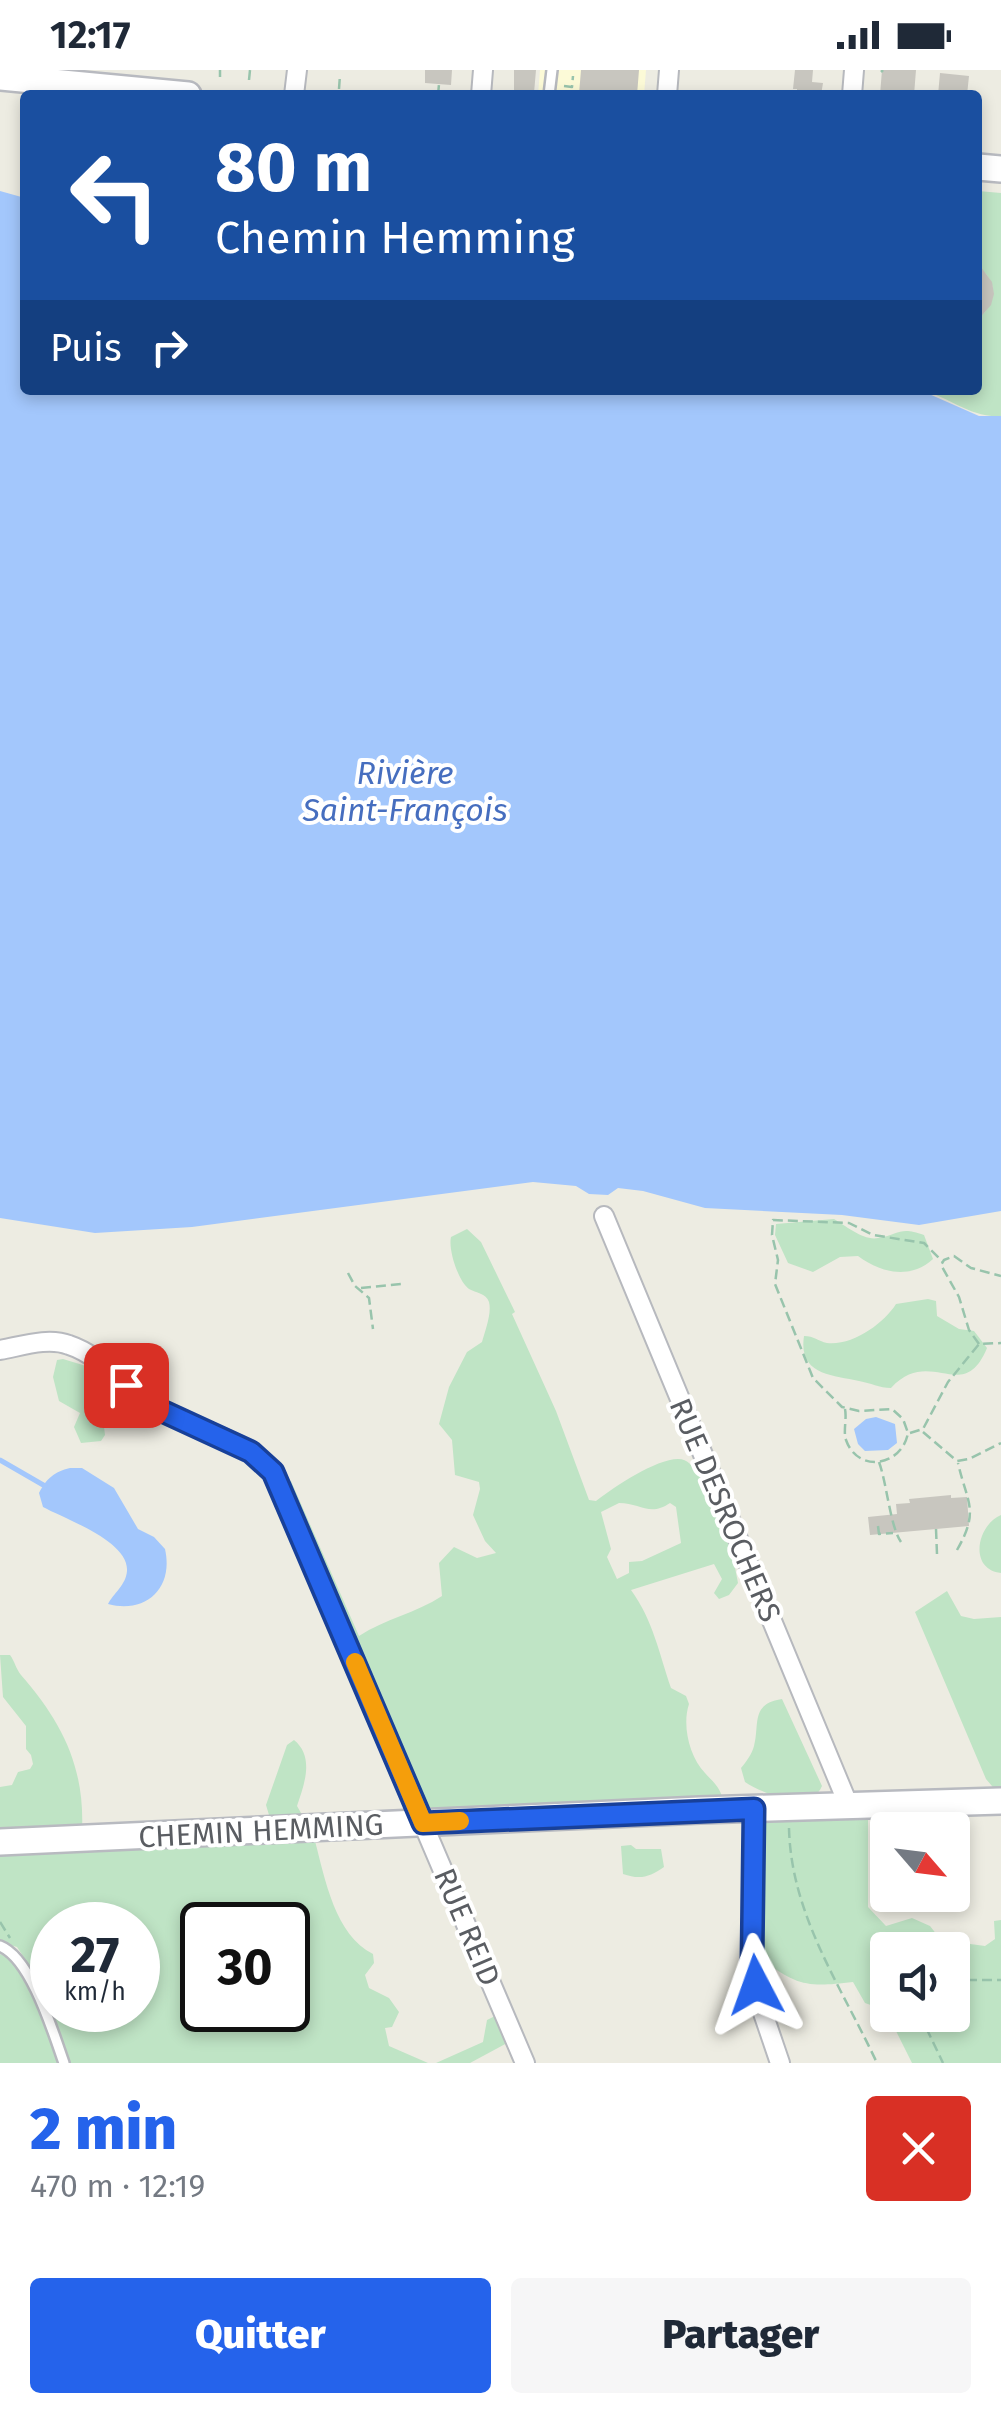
<!DOCTYPE html>
<html lang="fr">
<meta charset="utf-8">
<style>
body{margin:0;font-family:"Fira Sans",sans-serif;background:#f6f6f7;color:#1f2937;height:100vh;display:flex;flex-direction:column;font-size:38px;white-space:nowrap}
*{box-sizing:border-box;margin:0}
p{font-size:32px;color:#747a83}
.icon{flex:none;width:55px;height:55px;fill:none;stroke:currentColor;stroke-width:2;stroke-linecap:round;stroke-linejoin:round}
.map{position:relative;height:1993px;overflow:hidden}
.details{display:flex;flex-direction:column;background:#fff;flex:1}
.details>*{flex:none}
.banner{position:absolute;left:20px;top:20px;width:962px;height:305px;border-radius:10px;box-shadow:0 5px 15px #0003;background:#1a4fa0;color:#fff;overflow:hidden}
.needle{width:65px;rotate:118deg}
.tools{position:absolute;left:870px;top:1742px;display:grid;gap:20px}
.tools a{display:grid;place-items:center;width:100px;height:100px;border-radius:10px;background:#fff;box-shadow:0 5px 15px #0003;font-size:50px}
.speed{position:absolute;left:30px;top:1832px;display:flex;gap:20px;font-size:50px;font-weight:700;text-align:center}
.speed>*{display:grid;place-content:center;width:130px;height:130px;border-radius:50%;background:#fff;box-shadow:0 5px 15px #0003;line-height:1}
.speed small{font-size:25px;font-weight:400}
.speed .limit{border:5px solid #111;border-radius:15px;background:#fff;color:#111}
.pin{position:absolute;display:grid;place-items:center;width:85px;height:85px;color:#fff;margin:-42px;border-radius:20px;box-shadow:0 5px 15px #0006}
.me{position:absolute;width:110px;margin:-55px;rotate:356deg;stroke-linejoin:round;filter:drop-shadow(0 0 8px #0008)}
.turn{display:flex;align-items:center;gap:35px;height:210px;padding:0 30px;font-size:45px}
.turn .icon{width:130px;height:130px;stroke-width:2.5}
.turn b{display:block;font-size:70px;line-height:85px}
.then{display:flex;align-items:center;height:95px;padding:0 30px;background:#0003;gap:20px;font-size:38px}
.round{display:grid;place-items:center;flex:none;width:105px;height:105px;border-radius:10px;background:#f6f6f7}
.overview{display:flex;align-items:center;justify-content:space-between;height:170px;padding:0 30px}
h1{font-size:60px;font-weight:800;line-height:75px;color:#2563eb}
.primary-button{display:flex;gap:20px;margin-top:auto;padding:20px 30px}
.primary-button a{flex:1;height:115px;border-radius:10px;background:#2563eb;color:#fff;font-size:40px;font-weight:800;line-height:115px;text-align:center}
.primary-button a+a{background:#f6f6f7;color:#1f2937}
.status{display:flex;justify-content:space-between;align-items:center;height:70px;padding:0 50px;background:#fff;direction:ltr}
.status svg{height:28px;fill:currentColor}
.map>svg:first-child{display:block}
.commercial{fill:#fcfad7}
.green{fill:#bfe4c5;fill-rule:evenodd}
.water{fill:#a3c7fc}
.lines{fill:none;stroke-linecap:round;stroke-linejoin:round}
.stream{stroke:#a3c7fc;stroke-width:5}
.building{fill:#c8c6bf}
.lane-casing{stroke:#b7b9be;stroke-width:14}
.street-casing{stroke:#b7b9be;stroke-width:22}
.secondary-casing{stroke:#b8bac0;stroke-width:30}
.path{stroke:#98c4ac;stroke-width:2.5;stroke-dasharray:10 5;stroke-linecap:butt}
.lane{stroke:#fff;stroke-width:9}
.street{stroke:#fff;stroke-width:18}
.secondary{stroke:#fff;stroke-width:25}
.route-casing{stroke:#184099;stroke-width:25}
.route{stroke:#2563eb;stroke-width:18}
.slow{stroke:#f59e0b;stroke-width:18}
.labels{text-anchor:middle;dominant-baseline:central;stroke-width:8;stroke-linejoin:round;paint-order:stroke}
.street-label{font-size:30px;fill:#5a5d62;stroke:#fff}
.water-label{font-size:32px;font-style:italic;fill:#466ebf;stroke:#fff}
</style>
<div class="status"><b>12:17</b><svg viewBox="0 0 49 12"><path d="M0 12V9h3v3zM5 12V6h3v6zM10 12V3h3v9zM15 12V0h3v12zM26 1h20v11H26zM47 4h2v5h-2z"/></svg></div>
<div class="map">
<svg width="1001" height="1993" viewBox="0 0 1001 1993">
<rect width="100%" height="100%" fill="#edece2"/>
<path class="commercial" d="M540,0h106l-2,25h-106z"/>
<path class="green" d="M978,121l23,2v223c-32,2 -52,-20 -81,-26h58v-72c20,-15 20,-37 0,-51z
M834,1149c12,7 30,22 44,19 22,-4 22,-12 46,-3l9,24c-23,21 -52,14 -75,-3l-18,1 -27,15 -25,-9 -13,-28 1,-11z
M467,1159l14,13 34,70 -3,2 44,97 33,89 7,1c18,-14 60,-42 82,-42 10,0 15,8 20,14l34,79 6,31 -9,12 -10,4 -5,-6 8,-14 -8,-15 -83,26c22,30 28,63 40,98l15,8 3,8c-7,21 0,52 16,69 9,10 14,13 18,26l-293,11 -5,-6 -138,-321 4,-2 68,155c26,-17 57,-23 83,-40l-3,-33 15,-16 23,11 19,-5 -11,-12 -12,-26 7,-26 -1,-7 -24,-7 -3,-35 -13,-16 10,-37 18,-35 15,-10c3,-11 10,-29 7,-40 -3,-9 -13,-9 -20,-13 -11,-8 -21,-40 -18,-52zM619,1433c21,0 31,14 51,0l6,4 5,36 -39,18 -13,1v11l-12,6 -10,-22 4,-8 -10,-37z
M928,1229l8,2 1,15 22,13 15,2 13,17c-24,58 -56,-3 -96,40 -12,0 -20,-5 -32,-7 -27,-6 -61,-6 -55,-45 10,0 14,5 23,7 26,3 57,-20 69,-39z
M63,1289l23,7 27,24 -10,28 2,17 -4,6 -20,2 -7,-16 6,-14 -21,-12 -6,-24 4,-17z
M1001,1445v58c-33,-4 -24,-48 0,-58z
M947,1521l14,25 13,3 27,-2v175h-4l-11,-13 -71,-167z
M0,1585h10c5,7 6,14 11,20 41,47 64,92 61,156l-82,-1v-43l12,-2 6,-13 12,-3 3,-5 -2,-9 -5,-6v-23l-23,-29z
M782,1629l40,87c-11,27 -59,8 -77,-4l-4,-14c5,-6 11,-14 13,-22 6,-22 -4,-42 28,-47z
M294,1670c21,17 10,45 3,66l4,7 -5,6 -14,1 -13,-5 -3,-10 21,-60z
M868,1745v92l18,19 26,-8 18,8 11,14 44,6 10,-7 -1,-18 7,-1v143h-89l-24,-48h64v-65h-64v65l-3,-5 -20,-7 -12,-21c-43,5 -55,5 -90,-22v-135l4,-5z
M315,1771c10,38 20,94 58,113l1,9 -9,12 4,13 20,10 10,14 -7,15 -7,1 4,18 39,17h-360l-35,-92 -16,-24 -17,-5v-89zM52,1855h86v85h-86zM202,1855h86v85h-86z
M631,1775l5,4h25l3,18c-14,10 -24,13 -41,7l-2,-28z
M0,1884c29,10 48,81 58,109h-58z
M497,1945l12,27 -39,21h-34l47,-21 4,-22z"/>
<path class="water" d="M0,121l25,7v192h895l59,26h22v795l-82,14 -77,-10 -137,-7 -62,-17 -25,-3 -10,7 -19,-1 -13,-8 -43,-4 -341,45 -97,6 -95,-15z
M876,1347l19,7 2,19 -9,7 -23,1 -7,-7 -4,-15 12,-10z
M70,1398h12l32,20 24,41 16,8 11,12c9,40 -20,65 -57,55 5,-10 18,-19 19,-33 2,-30 -62,-52 -84,-64l-4,-14c8,-15 15,-21 31,-25z"/>
<g class="lines">
<path class="stream" d="M0,1390l45,26"/>
</g>
<path class="building" d="M425,0h27l-1,15 -26,-2z
M514,0h22l-2,23 -20,2z
M581,0h58l-2,25 -58,-1z
M795,0h18l-1,12 11,1 -2,12h-24v-6h-4z
M882,0h34l-2,25h-34z
M940,3l29,3 -2,19h-29z
M978,193l14,19 2,12 -3,11 -13,15z
M951,1425v3l16,-1 2,29 -99,9 -2,-18 29,-3 -1,-10 14,-1 -1,-4z"/>
<g class="lines">
<g class="lane-casing">
<path id="lane" d="M549,25l3,-25
M0,1876c31,12 53,86 64,117"/>
</g>
<g class="street-casing">
<path id="street" d="M294,25l3,-25
M481,25l2,-25
M667,25l2,-25
M852,25l2,-25
M604,1146l244,588
M0,1280c22,-4 48,-13 69,-5 34,11 58,45 88,63 37,23 88,30 116,64l252,591
M754,1739l-2,153 11,51 17,50"/>
</g>
<g class="secondary-casing">
<path id="secondary" d="M0,7l188,18
M978,97l23,2
M0,1772l700,-32 301,-9"/>
</g>
<path class="path" d="M881,2l2,-2
M220,7v-7
M249,10l1,-10
M564,16l8,1 1,-11
M339,19l1,-14
M902,23l2,2
M438,25l1,-11
M348,1203l7,13 14,12 4,31
M361,1218l41,-4
M979,1274l-10,-14 -10,-33 -18,-32 3,-5 10,-4 17,12 30,8
M845,1339c2,10 -2,22 1,31 12,34 56,26 62,-7l-5,-14 -11,-10 -33,2 -17,-4 -29,-29 -38,-94 3,-24 -6,-25 1,-15 76,3 24,12 51,8 19,19
M923,1362l34,29 12,-2 32,-16
M910,1363l13,-4 25,-47 31,-38 22,-1
M879,1392c8,22 11,64 22,80
M878,1456l1,8 14,-1
M936,1459l1,25
M957,1480c23,-40 10,-47 1,-87
M789,1758c2,87 52,158 88,235
M0,1852l10,16
M952,1910h49
M920,1945l23,48"/>
<use href="#lane" class="lane"/>
<use href="#street" class="street"/>
<use href="#secondary" class="secondary"/>
</g>
<g class="lines">
<g class="route-casing">
<path id="route" d="M126,1315l34,25 91,42 22,20 150,351 331,-14 -2,153 4,23"/>
</g>
<use href="#route" class="route"/>
<path class="slow" d="M355,1592l68,161 37,-2"/>
</g>
<g class="labels">
<g class="street-label">
<text transform="translate(725 1440) rotate(67)">RUE DESROCHERS</text>
<text transform="translate(261 1761) rotate(-3)">CHEMIN HEMMING</text>
<text transform="translate(467 1857) rotate(67)">RUE REID</text>
</g>
<g class="water-label">
<text x="405" y="703">Rivière<tspan x="405" dy="37">Saint-François</tspan></text>
</g>
</g>
</svg>
<div class="tools">
<a><svg class="needle" viewBox="-14 -14 28 28"><path d="M0-13l5 13h-10z" fill="#e53935"/><path d="M0 13l5-13h-10z" fill="#747a83"/></svg></a>
<a><svg class="icon" aria-label="sound" viewBox="0 0 24 24"><path d="M4 9h4l5-4v14l-5-4H4zM17 9q2 3 0 6"/></svg></a>
</div>
<div class="speed"><div>27<small>km/h</small></div><div class="limit">30</div></div>
<div class="pin" style="left:126px;top:1315px;background:#d93025"><svg class="icon" aria-label="arrive" viewBox="0 0 24 24"><path d="M6 21V4h12l-3 4 3 4H6"/></svg></div>
<svg class="me" style="left:756px;top:1915px" viewBox="-20 -20 40 40"><path d="M0-17L14 15 0 8-14 15z" fill="#2563eb" stroke="#fff" stroke-width="4"/></svg>
<div class="banner">
<div class="turn"><svg class="icon" aria-label="left" viewBox="0 0 24 24"><path d="M17 20v-9H6M10 6l-5 5 5 5"/></svg><div><b>80 m</b>Chemin Hemming</div></div>
<div class="then">Puis<svg class="icon" aria-label="right" viewBox="0 0 24 24"><path d="M7 20v-9h11M14 6l5 5-5 5"/></svg></div>
</div>
</div>
<section class="details">
<div class="overview"><div><h1>2 min</h1><p>470 m · 12:19</p></div><a class="round" style="background:#d93025;color:#fff"><svg class="icon" aria-label="close" viewBox="0 0 24 24"><path d="M6 6l12 12M18 6L6 18"/></svg></a></div>
<div class="primary-button"><a>Quitter</a><a>Partager</a></div>
</section>
